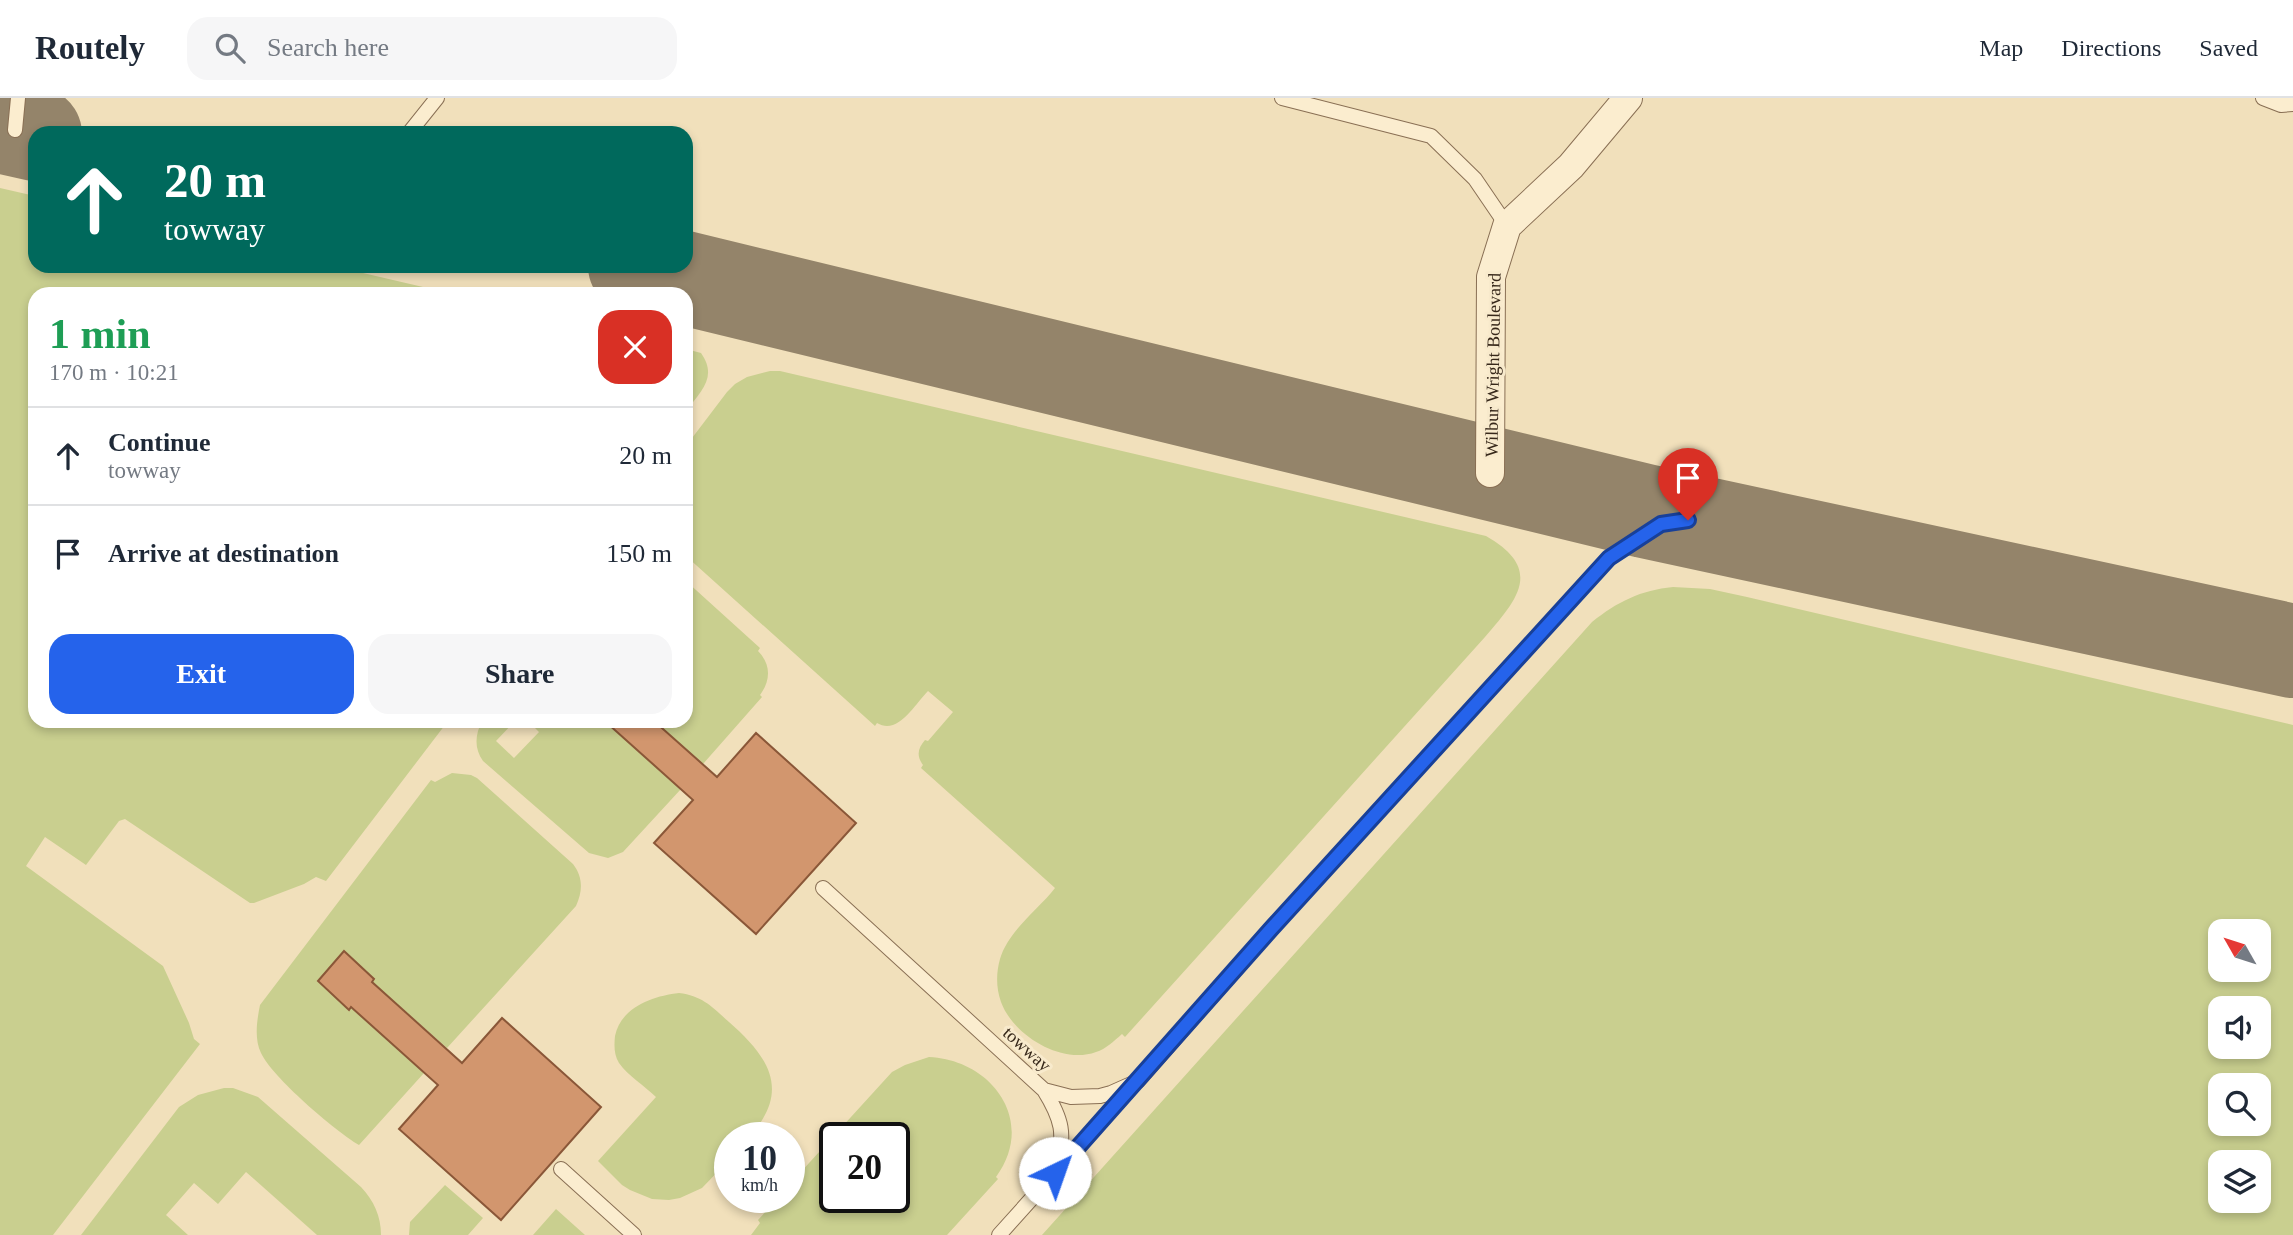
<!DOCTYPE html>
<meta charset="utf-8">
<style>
body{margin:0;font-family:Georgia,serif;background:#f6f6f7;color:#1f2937;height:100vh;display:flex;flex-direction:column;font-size:26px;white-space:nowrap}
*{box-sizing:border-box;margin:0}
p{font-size:23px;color:#747a83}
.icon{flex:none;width:38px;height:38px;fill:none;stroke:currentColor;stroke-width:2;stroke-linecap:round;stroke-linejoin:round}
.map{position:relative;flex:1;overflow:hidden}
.sheet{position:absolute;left:28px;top:189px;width:665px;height:441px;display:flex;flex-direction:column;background:#fff;border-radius:21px;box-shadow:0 4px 10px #0003}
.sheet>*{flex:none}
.top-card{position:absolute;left:28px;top:28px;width:665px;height:147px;border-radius:21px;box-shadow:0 4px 10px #0003;background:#00695c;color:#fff;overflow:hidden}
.needle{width:46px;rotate:309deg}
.tools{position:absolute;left:2208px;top:821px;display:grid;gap:14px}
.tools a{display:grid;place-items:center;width:63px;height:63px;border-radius:14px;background:#fff;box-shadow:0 4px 10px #0003;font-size:35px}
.speed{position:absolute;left:714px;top:1024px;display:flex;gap:14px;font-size:35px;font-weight:700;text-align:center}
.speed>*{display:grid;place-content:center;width:91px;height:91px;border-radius:50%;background:#fff;box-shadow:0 4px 10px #0003;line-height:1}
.speed small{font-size:18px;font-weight:400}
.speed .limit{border:4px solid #111;border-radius:10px;background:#fff;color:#111}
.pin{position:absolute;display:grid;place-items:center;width:60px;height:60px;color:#fff;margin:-72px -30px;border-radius:50% 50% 50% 0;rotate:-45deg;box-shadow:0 0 7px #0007}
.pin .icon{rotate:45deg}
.me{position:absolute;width:77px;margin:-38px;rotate:42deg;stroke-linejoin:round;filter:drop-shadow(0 0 5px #0008)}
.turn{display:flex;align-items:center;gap:24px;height:147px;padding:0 21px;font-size:32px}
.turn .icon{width:91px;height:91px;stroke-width:2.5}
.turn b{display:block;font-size:49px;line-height:60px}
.round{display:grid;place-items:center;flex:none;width:74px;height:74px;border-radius:21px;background:#f6f6f7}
.overview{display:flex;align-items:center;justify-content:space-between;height:119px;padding:0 21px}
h1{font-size:42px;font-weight:800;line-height:52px;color:#1e9e55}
.primary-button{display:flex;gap:14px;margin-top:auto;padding:14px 21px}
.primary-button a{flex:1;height:80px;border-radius:21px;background:#2563eb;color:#fff;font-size:28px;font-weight:800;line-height:80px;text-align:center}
.primary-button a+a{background:#f6f6f7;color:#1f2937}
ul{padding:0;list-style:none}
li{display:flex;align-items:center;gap:21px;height:98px;padding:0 21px;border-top:2px solid #e0e1e3}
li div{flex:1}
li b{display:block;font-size:26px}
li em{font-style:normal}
header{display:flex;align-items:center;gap:42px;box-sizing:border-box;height:98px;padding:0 35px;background:#fff;border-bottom:2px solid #e0e1e3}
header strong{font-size:33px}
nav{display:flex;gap:38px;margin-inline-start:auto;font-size:24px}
.search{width:490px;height:63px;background:#f6f6f7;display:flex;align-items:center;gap:18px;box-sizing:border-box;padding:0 24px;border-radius:21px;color:#747a83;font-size:26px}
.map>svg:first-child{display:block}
.green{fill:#c9cf8f;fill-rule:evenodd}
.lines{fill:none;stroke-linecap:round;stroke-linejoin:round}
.taxiway{stroke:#94846a;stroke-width:94}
.building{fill:#d2966e;stroke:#8a5738;stroke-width:2}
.lane-casing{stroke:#896f54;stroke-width:16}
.street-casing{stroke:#896f54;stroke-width:30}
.lane{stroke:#fbedcf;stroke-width:14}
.street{stroke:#fbedcf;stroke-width:28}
.route-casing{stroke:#184099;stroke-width:18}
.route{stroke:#2563eb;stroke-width:12}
.labels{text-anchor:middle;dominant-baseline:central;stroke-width:6;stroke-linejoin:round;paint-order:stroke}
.street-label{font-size:18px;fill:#37281a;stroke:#f8eacc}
</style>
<header>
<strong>Routely</strong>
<div class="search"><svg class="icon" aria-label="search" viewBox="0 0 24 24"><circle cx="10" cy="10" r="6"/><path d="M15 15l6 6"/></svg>Search here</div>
<nav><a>Map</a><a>Directions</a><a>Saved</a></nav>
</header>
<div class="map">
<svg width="2293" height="1137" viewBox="0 0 2293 1137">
<rect width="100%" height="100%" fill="#f1e0bb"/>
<path class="green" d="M0,90l35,8v70h298l120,28h-418v427h413l-122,160 -10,-4 -12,7 -50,19h-4l-125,-84 -6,2 -33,44 -41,-28 -19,29 137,100 26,57 5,16 6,5 -147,191h-53z
M686,251l15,4c17,24 0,38 -15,58z
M770,273h10l706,165c58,33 32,63 -1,101l-360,400 -3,-3c-8,7 -16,15 -26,18 -35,13 -83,-17 -95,-50 -5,-14 -5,-29 -1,-43 8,-28 38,-49 55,-71l-134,-120 2,-3c-7,-9 -5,-17 2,-25l3,1 25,-29 -25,-21c-13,13 -30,45 -51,32l-2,3 -189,-170v-110l41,-54 8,-8 12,-7z
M686,483l74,67 -2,3c13,13 13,29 2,44l2,2 -59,67 -49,-43h32z
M1673,489l37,2 37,8 546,128v510h-1251l550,-613c25,-20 49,-32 81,-35zM2259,833v39h-38v-39zM2259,910v38h-38v-38zM2259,987v39h-38v-39zM2221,1064h38v38h-38z
M482,623h33l-19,20 18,17 25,-26 -11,-11 79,2 74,66 -58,63 -15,6 -19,-5 -106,-92c-9,-13 -8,-26 -1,-40z
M452,675l19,2 6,3 96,86c10,13 10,27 3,42l-129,142 -75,-66 2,-3 -31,-27 -25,29 31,29 2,-3 73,66 -65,72c-24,-14 -87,-68 -98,-92 -7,-14 -4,-33 -1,-48l171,-225 4,2z
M679,895c24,3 33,14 50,29 41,36 62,69 20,115l-19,1v21l-28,29 -22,10 -11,2 -17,-1 -22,-9 -8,-5 -24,-24 58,-64c-11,-11 -28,-21 -37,-34 -5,-8 -5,-17 -4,-27 6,-29 38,-40 64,-43z
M929,959c63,3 108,64 67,120l2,2 -51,56h-196l9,-12 -2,-3 21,-23h10v-12l103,-113 13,-7zM835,1040h59v59h-59z
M224,990h9l25,9 103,90c13,14 20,29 20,48h-64l-71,-63 -28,32 -24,-21 -28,32 22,20h-107l98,-128 19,-12z
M445,1087l38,33 -15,17h-59l1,-13z
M556,1111l29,26h-52z"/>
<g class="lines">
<path class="taxiway" d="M0,28l35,8
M635,168l1010,245 648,140"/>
</g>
<path class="building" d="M600,623h54l63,56 39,-44 100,90 -100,111 -102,-91 39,-43 -86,-77 -3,2z
M344,853l30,28 -2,3 90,81 40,-45 99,89 -100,113 -102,-91 39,-44 -87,-78 -2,3 -31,-29z"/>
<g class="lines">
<g class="lane-casing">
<path id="lane" d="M1282,0l149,38 44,43 32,47
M2263,0l18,7 12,-1
M15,32l3,-32
M409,35l28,-35
M823,790l221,202 27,7 29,-1 11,-3 27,-12 133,-152 338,-371 52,-34 27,-4
M1044,992c18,29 22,44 12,78
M561,1071l73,66
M999,1137l133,-148"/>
</g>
<g class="street-casing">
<path id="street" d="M1490,375l1,-196 16,-51 64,-60 57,-68"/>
</g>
<use href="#lane" class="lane"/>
<use href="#street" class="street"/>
</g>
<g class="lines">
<g class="route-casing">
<path id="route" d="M1055,1075l216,-244 338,-371 52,-34 27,-4"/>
</g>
<use href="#route" class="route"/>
</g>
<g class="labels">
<g class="street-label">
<text transform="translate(1493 267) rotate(-89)">Wilbur Wright Boulevard</text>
<text transform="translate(1027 951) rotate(42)">towway</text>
</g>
</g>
</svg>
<div class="tools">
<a><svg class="needle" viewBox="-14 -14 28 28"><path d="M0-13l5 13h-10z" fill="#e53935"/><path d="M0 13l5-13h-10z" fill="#747a83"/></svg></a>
<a><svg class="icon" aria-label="sound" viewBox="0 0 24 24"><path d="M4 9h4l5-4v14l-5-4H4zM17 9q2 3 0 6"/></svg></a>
<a><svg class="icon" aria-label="search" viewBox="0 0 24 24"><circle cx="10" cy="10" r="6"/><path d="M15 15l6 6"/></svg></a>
<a><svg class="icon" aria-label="layers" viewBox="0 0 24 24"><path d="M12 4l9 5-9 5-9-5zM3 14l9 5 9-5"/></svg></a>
</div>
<div class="speed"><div>10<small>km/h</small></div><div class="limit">20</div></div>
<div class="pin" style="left:1688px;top:422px;background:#d93025"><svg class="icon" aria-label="arrive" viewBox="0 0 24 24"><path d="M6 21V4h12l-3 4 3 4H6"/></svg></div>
<svg class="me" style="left:1055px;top:1075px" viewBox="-20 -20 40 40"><circle r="19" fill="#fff"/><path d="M0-13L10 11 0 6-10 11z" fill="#2563eb"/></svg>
<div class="top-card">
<div class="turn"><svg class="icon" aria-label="ahead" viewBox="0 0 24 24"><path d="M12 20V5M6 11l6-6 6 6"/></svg><div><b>20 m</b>towway</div></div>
</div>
<section class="sheet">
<div class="overview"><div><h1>1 min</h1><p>170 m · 10:21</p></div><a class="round" style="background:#d93025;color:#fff"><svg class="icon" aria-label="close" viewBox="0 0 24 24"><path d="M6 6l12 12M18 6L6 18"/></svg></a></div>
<ul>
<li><svg class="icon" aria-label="ahead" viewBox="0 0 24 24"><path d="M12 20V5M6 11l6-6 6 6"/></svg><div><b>Continue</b><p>towway</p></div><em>20 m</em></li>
<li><svg class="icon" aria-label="arrive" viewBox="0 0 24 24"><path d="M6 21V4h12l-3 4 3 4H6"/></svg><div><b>Arrive at destination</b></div><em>150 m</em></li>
</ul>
<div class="primary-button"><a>Exit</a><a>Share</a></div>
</section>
</div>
